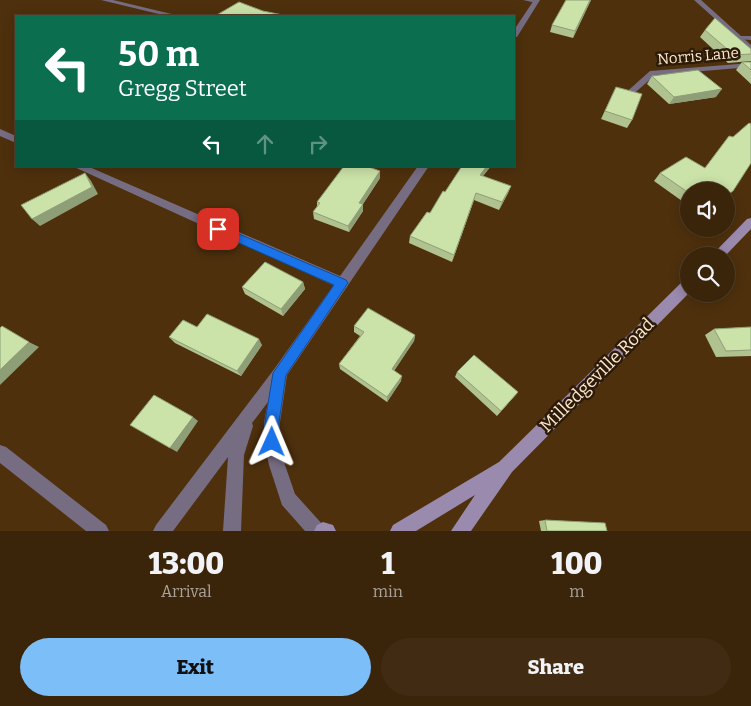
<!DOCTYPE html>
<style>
body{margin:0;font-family:Bitter,serif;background:#412c13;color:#f1f3f6;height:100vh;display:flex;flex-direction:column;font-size:19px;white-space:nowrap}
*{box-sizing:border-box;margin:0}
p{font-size:16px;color:#aba49c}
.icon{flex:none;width:28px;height:28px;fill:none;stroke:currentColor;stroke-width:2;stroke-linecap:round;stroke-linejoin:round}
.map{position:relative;height:531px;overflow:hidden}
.drawer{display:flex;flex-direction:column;background:#3a240a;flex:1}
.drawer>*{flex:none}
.guide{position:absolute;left:15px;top:15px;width:500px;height:152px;border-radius:0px;box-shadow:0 2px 12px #0003,0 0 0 1px #54412b;background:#0b6e4f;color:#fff;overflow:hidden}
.buttons{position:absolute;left:680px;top:182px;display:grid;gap:10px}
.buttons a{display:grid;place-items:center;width:55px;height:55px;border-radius:50%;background:#3a240a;box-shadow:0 2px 12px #0003,0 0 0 1px #54412b;font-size:25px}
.pin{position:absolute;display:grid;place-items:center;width:42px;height:42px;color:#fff;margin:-21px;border-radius:10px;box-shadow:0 2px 8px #0006}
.me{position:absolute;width:55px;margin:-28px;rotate:1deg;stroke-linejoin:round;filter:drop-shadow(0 0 4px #0008)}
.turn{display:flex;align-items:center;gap:18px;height:105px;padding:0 20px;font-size:22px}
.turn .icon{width:65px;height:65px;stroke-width:2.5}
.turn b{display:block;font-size:35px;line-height:42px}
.lanes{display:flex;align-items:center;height:48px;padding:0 20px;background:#0003;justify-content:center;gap:25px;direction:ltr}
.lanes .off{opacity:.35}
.eta{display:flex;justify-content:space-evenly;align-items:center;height:85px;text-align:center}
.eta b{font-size:30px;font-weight:800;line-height:35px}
.button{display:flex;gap:10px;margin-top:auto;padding:10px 20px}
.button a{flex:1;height:58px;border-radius:30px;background:#7bbef8;color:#111;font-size:20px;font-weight:800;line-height:58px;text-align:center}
.button a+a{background:#412c13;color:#f1f3f6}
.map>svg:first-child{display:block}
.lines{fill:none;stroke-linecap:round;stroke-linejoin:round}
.service{fill:#776d83;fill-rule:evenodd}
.minor{fill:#776d83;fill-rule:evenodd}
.tertiary{fill:#776d83;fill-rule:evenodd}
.secondary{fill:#9a8aae;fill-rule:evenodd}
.wall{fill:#afc290}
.shaded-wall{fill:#8e9e76}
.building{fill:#cbe2a8;stroke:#8e9e76}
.route{fill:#1a73e8;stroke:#114b97}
.labels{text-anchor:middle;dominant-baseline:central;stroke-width:5;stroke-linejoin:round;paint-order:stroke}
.far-street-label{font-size:15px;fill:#fee6cf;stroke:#2c1b08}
.street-label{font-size:18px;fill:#fee6cf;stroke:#2c1b08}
</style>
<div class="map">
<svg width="751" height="531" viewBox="0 0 751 531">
<rect width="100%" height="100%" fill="#4e300d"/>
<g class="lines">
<path class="service" d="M523,0h10l5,2 -2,1z
M739,36h12v4l-14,-1v-2z"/>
<path class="minor" d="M101,0h12l67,16h-13z
M751,63v4l-96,8 -26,23h-6l-1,-2 28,-25z
M0,129l16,7v7l-16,-7z
M72,166h15l260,113 1,4 -1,4 -5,1 -5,-1z
M0,445l6,2 100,78 3,6h-23l-86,-68z"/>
<path class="tertiary" d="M534,0h6l-23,37h-3v-7z
M694,0h7l50,45v6z
M418,166h11l-142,209 -7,47v20l5,23 10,29 28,31 3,6h-21l-23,-26 -13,-40 -5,-23v-20l4,-20 -16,21 1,3 -9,29 -3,76h-18l5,-74 -55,74h-20l3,-6 119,-157z"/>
<path class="secondary" d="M751,218v11l-26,27h-14l36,-37z
M689,279v14l-177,179 -41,59h-20l24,-36 -59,36h-26l3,-6 106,-63 185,-182z
M323,522l10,3 3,6h-22l3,-6z"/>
</g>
<path class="wall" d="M591,0l-18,38 -23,-6 2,-7z
M705,30l46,19v12l-23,2 -28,-26z
M742,62h9v22l-15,-14z
M652,76l64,21 -47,7 -22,-20z
M616,87l16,33 -5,8 -26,-9z
M729,136l-40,55v15l-35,-25 6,-8 45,-5z
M491,166l-8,10 28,10 -3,7 -9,17 -25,-10 -22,62 -43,-19 1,-7 20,-23 15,-21z
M380,178l-17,26v7l-14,21 -35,-13 -1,-7 4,-6v-4z
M303,282l2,7 -22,27 -38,-22 -3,-7z
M354,326l61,9 -1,6 -20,30 7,10 -14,21 -47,-33 -1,-5 21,-28 -6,-4z
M197,327l65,18 -21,31 -66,-33 -6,-6z
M751,327v29l-35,1 -11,-22 9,-6z
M457,372l61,20 -21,24 -42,-39z
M545,520l62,11h-66l-2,-10z"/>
<path class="shaded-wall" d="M590,0h1l-18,38 2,-7z
M722,89l-6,8 -47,7 5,-7z
M487,166h4l-13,16 2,-7z
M380,171v7l-17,26v7l-14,21 -1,-6 11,-23z
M85,173l6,8 7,13 -58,32 -8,-7z
M511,186l-3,7 -9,17 3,-8z
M476,193l-2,7 -22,62 2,-7z
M303,282l2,7 -22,27 -2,-7z
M415,335l-1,6 -23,34 1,-6z
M259,339l3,6 -21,31 -4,-5z
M29,342l10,5 -39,38v-15z
M402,376l-1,5 -14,21v-5z
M193,417l5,4 -21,31 -7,-4z"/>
<path class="building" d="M566,0h24l-15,31 -23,-6z
M239,2l24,9 25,5h-73z
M715,18l36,31v5l-17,1 -29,-25z
M742,62h9v8z
M698,70l24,19 -48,8 -22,-21z
M616,87l26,7 -10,26 -27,-9z
M749,123l2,1v39l-18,28 -7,5v-5h-37v2l-29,-20 26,-16 19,11 24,-32 4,1z
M344,166h22l14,5 -21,32 4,1 -15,22 -35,-14 7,-9 -3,-1z
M462,166h25l-7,9 31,11 -9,16 -26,-9 -22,62 -44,-19 17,-24 3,1 13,-22 2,1z
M85,173l7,14 -60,32 -11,-14z
M265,262l38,20 -22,27 -39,-22z
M368,308l47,27 -23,34 10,7 -15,21 -48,-33 25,-32 -10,-6z
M207,314l52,25 -22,32 -68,-34 14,-17 14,7z
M2,326l27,16 -29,28v-42z
M751,327v23l-25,1 -12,-22z
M474,355l44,37 -17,19 -44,-39z
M154,395l39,22 -23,31 -40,-23z
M545,520l60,3 2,8h-60z"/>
<path class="route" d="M218,225l128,55 2,3 -62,92 -7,47 1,20 -3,5 -5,3 -5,-3 -2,-5v-20l8,-49 61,-88 -120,-53 -1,-3 1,-3z"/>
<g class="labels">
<g class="far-street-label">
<text transform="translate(698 56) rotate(-5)">Norris Lane</text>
</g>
<g class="street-label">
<text transform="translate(597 375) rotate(-45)">Milledgeville Road</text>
</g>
</g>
</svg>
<div class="buttons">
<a><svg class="icon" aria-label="sound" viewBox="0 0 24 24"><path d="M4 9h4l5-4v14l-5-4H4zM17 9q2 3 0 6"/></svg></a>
<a><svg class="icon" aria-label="search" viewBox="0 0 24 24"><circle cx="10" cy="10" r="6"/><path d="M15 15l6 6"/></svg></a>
</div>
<div class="pin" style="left:218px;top:229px;background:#d93025"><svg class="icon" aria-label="arrive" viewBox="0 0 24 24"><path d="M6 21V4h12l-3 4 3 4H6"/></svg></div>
<svg class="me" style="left:272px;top:442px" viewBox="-20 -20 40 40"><path d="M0-17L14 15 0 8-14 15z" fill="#1a73e8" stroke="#fff" stroke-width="4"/></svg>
<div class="guide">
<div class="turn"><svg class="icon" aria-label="left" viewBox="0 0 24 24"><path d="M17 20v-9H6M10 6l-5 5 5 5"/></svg><div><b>50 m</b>Gregg Street</div></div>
<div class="lanes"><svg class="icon" aria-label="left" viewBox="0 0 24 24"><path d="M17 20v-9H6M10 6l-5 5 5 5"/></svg><svg class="icon off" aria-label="ahead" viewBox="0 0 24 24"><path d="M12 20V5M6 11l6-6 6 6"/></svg><svg class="icon off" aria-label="right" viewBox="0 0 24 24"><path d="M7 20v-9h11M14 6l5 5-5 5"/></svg></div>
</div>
</div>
<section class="drawer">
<div class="eta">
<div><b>13:00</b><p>Arrival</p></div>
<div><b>1</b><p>min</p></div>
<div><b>100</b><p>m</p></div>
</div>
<div class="button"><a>Exit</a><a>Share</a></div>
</section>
